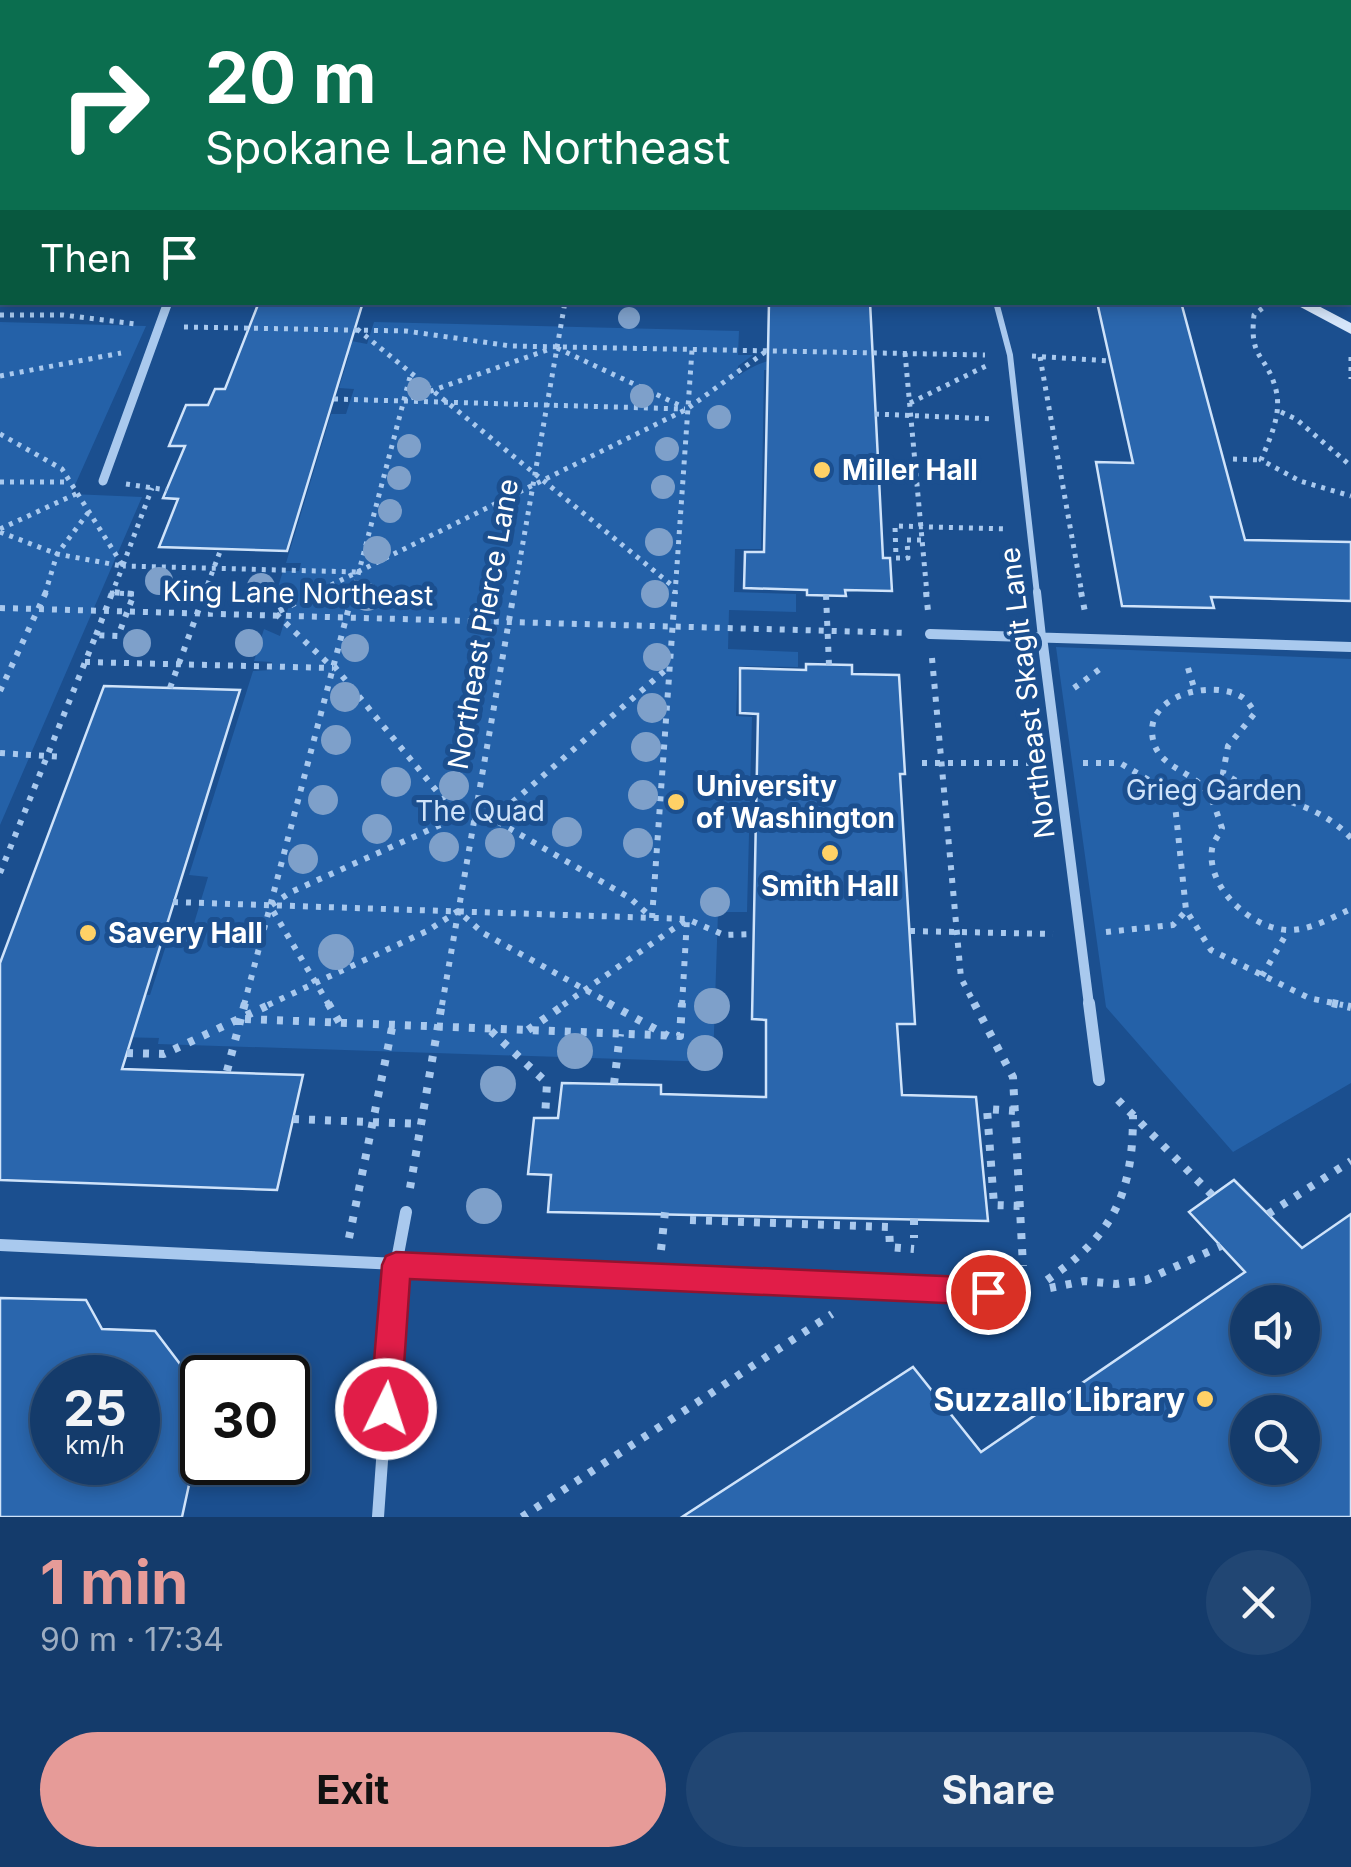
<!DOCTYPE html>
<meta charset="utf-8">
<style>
body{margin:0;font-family:Inter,sans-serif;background:#214673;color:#f1f3f6;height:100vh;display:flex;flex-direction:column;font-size:38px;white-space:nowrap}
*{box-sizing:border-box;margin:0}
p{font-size:32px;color:#9dadc1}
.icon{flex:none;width:55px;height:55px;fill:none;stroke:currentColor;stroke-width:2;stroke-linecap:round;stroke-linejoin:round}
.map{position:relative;height:1517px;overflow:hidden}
.sheet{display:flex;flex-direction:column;background:#143b6b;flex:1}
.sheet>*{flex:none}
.hud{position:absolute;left:0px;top:0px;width:1352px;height:305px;box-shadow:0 5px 15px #0003,0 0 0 2px #33557e;background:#0b6e4f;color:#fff;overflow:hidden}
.tools{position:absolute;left:1230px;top:1285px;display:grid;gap:20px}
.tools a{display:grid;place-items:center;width:90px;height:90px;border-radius:50%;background:#143b6b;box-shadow:0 5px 15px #0003,0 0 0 2px #33557e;font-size:50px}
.speed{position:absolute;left:30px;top:1355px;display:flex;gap:20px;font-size:50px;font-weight:700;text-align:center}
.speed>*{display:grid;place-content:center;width:130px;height:130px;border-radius:50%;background:#143b6b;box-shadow:0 5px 15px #0003,0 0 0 2px #33557e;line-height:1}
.speed small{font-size:25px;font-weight:400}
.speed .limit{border:5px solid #111;border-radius:15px;background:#fff;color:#111}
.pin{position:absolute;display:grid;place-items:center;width:85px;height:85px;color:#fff;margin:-42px;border:5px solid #fff;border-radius:50%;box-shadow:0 2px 10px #0007}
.me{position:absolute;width:110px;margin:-55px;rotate:4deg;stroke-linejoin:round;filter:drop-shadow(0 0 8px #0008)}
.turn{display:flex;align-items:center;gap:35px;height:210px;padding:0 40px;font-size:45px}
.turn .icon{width:130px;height:130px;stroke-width:2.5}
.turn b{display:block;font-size:70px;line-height:85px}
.then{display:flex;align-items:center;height:95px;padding:0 40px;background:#0003;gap:20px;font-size:38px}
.round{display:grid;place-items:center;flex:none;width:105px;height:105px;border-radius:52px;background:#214673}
.headline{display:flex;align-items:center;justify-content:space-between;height:170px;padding:0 40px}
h1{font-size:60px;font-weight:700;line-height:75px;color:#e69b98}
.action{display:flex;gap:20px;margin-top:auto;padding:20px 40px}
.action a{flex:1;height:115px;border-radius:60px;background:#e69b98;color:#111;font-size:40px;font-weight:700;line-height:115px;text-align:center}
.action a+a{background:#214673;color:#f1f3f6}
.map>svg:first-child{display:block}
.green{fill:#2461a8}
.building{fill:#2a66ad;stroke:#cfe3fa;stroke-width:2.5;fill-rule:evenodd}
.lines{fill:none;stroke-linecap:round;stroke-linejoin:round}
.path-far2{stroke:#a9c9ee;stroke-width:5;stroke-dasharray:4 6;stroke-linecap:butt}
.path-far1{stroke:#a9c9ee;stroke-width:6;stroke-dasharray:5 8;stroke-linecap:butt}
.path{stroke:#a9c9ee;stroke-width:8;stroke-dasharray:6 10;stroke-linecap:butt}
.lane-far2{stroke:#a9c9ee;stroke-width:5}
.lane-far1{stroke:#a9c9ee;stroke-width:6}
.lane{stroke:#a9c9ee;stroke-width:8}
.street-far3{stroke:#a9c9ee;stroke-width:6}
.street-far2{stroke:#a9c9ee;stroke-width:9}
.street-far1{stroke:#a9c9ee;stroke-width:10}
.street{stroke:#a9c9ee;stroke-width:12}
.secondary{fill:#d6e6fa;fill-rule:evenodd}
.tree{fill:#7ea0ca}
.route{fill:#e11d48;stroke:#92132f;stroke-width:2.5}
.poi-dot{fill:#ffd166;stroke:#1b4f8f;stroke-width:4}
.labels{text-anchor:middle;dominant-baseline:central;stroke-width:10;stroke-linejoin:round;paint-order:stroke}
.poi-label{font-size:28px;font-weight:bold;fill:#fff;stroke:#1b4f8f;text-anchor:start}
.street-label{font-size:28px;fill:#fff;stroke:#1b4f8f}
.park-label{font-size:28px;fill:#cfe3fa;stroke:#1b4f8f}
.near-poi-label{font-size:32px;font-weight:bold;fill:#fff;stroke:#1b4f8f;text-anchor:end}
</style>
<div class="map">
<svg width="1351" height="1517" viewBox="0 0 1351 1517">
<rect width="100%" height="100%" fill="#1b4f8f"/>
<path class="green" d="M0,322l146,4 -75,168 71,3 -142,328z
M374,322l365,9 -1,24h15l-15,11v10c41,-30 86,-19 135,-18l1,15 -110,-3 -3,179h-26l-1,43 62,2v18l-67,-2 -1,39 70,3v15l-60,-1 -2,50 16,1 -5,195h-29l-5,150 -555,-18 1,-6 -44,-1 14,-42h21l21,-65h21l16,-53 -19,-2 64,-204 17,-1 2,-8 -18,-1 10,-32 16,7 12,-41 -18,5 9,-29h16l2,-8h-15l45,-149h15l8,-25 -15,-1 10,-33 -13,-1 5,-15 26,5z
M1056,647l295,12v424l-118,69 -127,-145z"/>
<path class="building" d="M259,302h104l-76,249 -128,-4 19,-48 -15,-1 22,-52h-16l17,-41h22l7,-16h10z
M769,302h101l13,256h7l2,33 -47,-1 1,6 -39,-1v-5l-63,-2 1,-36h19z
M1097,302h84l64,238 106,2v59l-140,-4 3,11 -92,-2 -26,-144 37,1z
M806,664l46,1v9l47,1 6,99h-5l15,250h-18l5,71 74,2 12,124 -440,-9 3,-37 -23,-1 6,-56h24l4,-35 99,2v9l105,3v-77l-14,-1 6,-305 -18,-1v-45l66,2z
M104,686l136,4 -118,379 181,6 -26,115 -277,-10v-217z
M1234,1180l68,68 49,-34v303h-669l231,-150 68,85 264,-180 -56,-60zM1248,1302h54v56h-54zM1248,1412h54v56h-54z
M0,1298l86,2 16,29 53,2 47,62v32l-20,92h-182zM52,1378h86v84h-86z"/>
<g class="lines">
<path class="path-far2" d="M1270,302l-16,13c-5,46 12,37 22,75 6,24 -6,48 -15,70l39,21 51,15
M0,315h63l73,9
M184,327l222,4 105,15 474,9
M357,329l317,258
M557,348l124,58
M905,353l22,241
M1032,356l79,5
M1040,357l42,237
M1351,357v22
M0,376l121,-23
M411,398l139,-49
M334,399l351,10
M910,403l76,-37
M1281,412l15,7 55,47
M875,414l119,5
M0,434l62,35 61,97
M1233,459l28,1
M0,482h69
M126,484l41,6
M0,529l80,-37
M0,532l57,22 65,12
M921,540h-14l1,18h-12l-1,-32 113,3
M123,565l29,-77
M45,594l12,-40 31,-41
M134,594l-22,-1 11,-27 236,6
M204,594l17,-45
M313,594l374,-185 78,-57
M353,594l58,-221
M514,594l51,-292
M675,594l17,-244"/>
<path class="path-far1" d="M926,592l2,19
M1081,592l4,20
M826,595l3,70
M0,608l908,25
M279,611l39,-19
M276,614l56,53
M96,635l16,-42
M932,658l29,320 14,27
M85,662l248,6
M334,666l124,151
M1188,668l7,23
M170,688l35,-96
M1074,688l30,-22
M0,691l46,-99
M0,753l63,4
M922,763h109
M1083,763h37l54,32 12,115 25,40 98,48 34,7
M493,819l176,-152
M1351,838c-38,-40 -84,-36 -128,-65l5,-27 27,-33c-4,-6 -8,-14 -15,-17 -27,-15 -88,-3 -88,35 1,34 31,36 50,55 11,11 15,28 20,42 -3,7 -9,14 -10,21 -6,40 43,83 80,81 21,-1 41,-13 59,-21
M0,873l96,-238 22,1 16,-42 -22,-2
M173,902l514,17 37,16 30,-1
M652,918l23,-326
M910,931l143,3
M1106,932l67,-7 13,-14
M1262,976l26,-45
M244,1005l109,-413
M268,1005l159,-74 31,-20 25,22 130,72
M329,1005l-59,-99 21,-14 167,-75 35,2 137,79 21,19
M442,1005l72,-413
M563,1005l123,-85
M682,1005l5,-86"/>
<path class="path" d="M328,1003l13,22
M608,1003l60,33
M974,1003l39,74 10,189
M1332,1003l19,4
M245,1019l435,17 2,-33
M528,1030l39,-27
M491,1031l56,52 -2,35
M127,1053l37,1 109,-51
M227,1071l18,-68
M614,1084l6,-50
M1118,1100l94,95
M1015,1111l-28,-2 7,96 27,1
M293,1119l128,5
M410,1188l32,-185
M1268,1214l83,-53
M914,1219v19
M690,1220l199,7 1,20 24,2
M349,1238l43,-210
M661,1250l4,-38
M1047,1280c66,-45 86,-85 86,-165
M1050,1288l34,-7 32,3 30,-4 75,-34
M522,1517l310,-203"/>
<path class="lane-far2" d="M662,0l4,2"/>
<path class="lane-far1" d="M996,302l14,53 27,239"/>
<path class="lane" d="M1037,592l5,45"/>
<path class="street-far3" d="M858,0l6,2"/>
<path class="street-far2" d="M103,481l65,-179"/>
<path class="street-far1" d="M930,634l421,13
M1042,637l47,368"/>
<path class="street" d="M1089,1003l10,77
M0,1245l1025,49
M378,1517l18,-252 10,-53"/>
<path class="secondary" d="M1266,0h12v2h-12z
M0,104h2v8h-2z
M1291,302h20l40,21v11z"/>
</g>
<g class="tree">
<circle cx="629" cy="318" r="11"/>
<circle cx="419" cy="389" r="12"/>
<circle cx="642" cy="396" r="12"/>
<circle cx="719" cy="417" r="12"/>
<circle cx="409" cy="446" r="12"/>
<circle cx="667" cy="449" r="12"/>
<circle cx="399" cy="478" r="12"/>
<circle cx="663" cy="487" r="12"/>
<circle cx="390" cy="511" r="12"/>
<circle cx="659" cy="542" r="14"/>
<circle cx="377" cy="550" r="14"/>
<circle cx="159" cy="581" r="14"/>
<circle cx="261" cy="587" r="14"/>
<circle cx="655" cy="594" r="14"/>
<circle cx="367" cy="597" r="14"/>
<circle cx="137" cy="643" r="14"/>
<circle cx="249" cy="643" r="14"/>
<circle cx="355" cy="648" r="14"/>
<circle cx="657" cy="657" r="14"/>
<circle cx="345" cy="697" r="15"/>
<circle cx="652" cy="708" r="15"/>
<circle cx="336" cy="740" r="15"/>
<circle cx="646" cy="747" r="15"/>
<circle cx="396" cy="782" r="15"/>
<circle cx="454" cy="786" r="15"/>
<circle cx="643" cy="795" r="15"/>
<circle cx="323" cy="800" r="15"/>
<circle cx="377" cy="829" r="15"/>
<circle cx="567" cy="832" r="15"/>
<circle cx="500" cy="843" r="15"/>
<circle cx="638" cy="843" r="15"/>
<circle cx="444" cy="847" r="15"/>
<circle cx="303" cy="859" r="15"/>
<circle cx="715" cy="902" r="15"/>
<circle cx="336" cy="952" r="18"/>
<circle cx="712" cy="1006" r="18"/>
<circle cx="575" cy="1051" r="18"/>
<circle cx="705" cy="1053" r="18"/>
<circle cx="498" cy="1084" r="18"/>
<circle cx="484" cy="1206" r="18"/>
</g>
<path class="route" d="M396,1252l592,26 11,4 4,10 -4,9 -11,4 -578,-26 -9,130 -4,10 -11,5 -11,-5 -5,-10 12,-144 4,-9z"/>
<g class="poi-dot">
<circle cx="822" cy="470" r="10"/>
<circle cx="676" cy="802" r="10"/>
<circle cx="830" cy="853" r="10"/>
<circle cx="88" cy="933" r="10"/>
<circle cx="1205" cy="1399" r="10"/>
</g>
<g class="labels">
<g class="poi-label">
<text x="842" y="470">Miller Hall</text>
<text x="696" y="786">University<tspan x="696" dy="32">of Washington</tspan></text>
<text x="830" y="886" text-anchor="middle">Smith Hall</text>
<text x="108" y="933">Savery Hall</text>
</g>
<g class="street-label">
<text transform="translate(298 593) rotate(1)">King Lane Northeast</text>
<text transform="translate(483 624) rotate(-80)">Northeast Pierce Lane</text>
<text transform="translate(1027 693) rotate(-97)">Northeast Skagit Lane</text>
</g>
<g class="park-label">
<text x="1214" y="790">Grieg Garden</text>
<text x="480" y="811">The Quad</text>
</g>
<g class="near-poi-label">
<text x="1185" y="1399">Suzzallo Library</text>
</g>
</g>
</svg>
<div class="tools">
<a><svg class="icon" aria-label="sound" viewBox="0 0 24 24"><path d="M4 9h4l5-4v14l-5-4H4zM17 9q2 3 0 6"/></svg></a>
<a><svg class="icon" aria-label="search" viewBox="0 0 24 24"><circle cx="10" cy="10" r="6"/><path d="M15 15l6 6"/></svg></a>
</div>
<div class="speed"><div>25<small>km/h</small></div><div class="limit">30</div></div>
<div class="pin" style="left:988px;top:1292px;background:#d93025"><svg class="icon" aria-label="arrive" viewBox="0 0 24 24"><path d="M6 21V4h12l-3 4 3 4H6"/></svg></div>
<svg class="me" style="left:386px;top:1409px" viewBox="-20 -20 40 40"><circle r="17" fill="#e11d48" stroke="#fff" stroke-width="3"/><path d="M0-11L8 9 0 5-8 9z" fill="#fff"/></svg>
<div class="hud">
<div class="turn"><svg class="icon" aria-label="right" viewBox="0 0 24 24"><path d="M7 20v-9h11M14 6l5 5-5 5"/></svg><div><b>20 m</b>Spokane Lane Northeast</div></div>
<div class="then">Then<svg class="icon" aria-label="arrive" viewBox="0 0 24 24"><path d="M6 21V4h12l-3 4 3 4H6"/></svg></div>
</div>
</div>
<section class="sheet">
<div class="headline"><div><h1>1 min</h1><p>90 m · 17:34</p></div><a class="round"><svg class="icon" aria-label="close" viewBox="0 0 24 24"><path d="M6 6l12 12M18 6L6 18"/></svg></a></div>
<div class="action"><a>Exit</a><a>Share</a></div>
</section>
